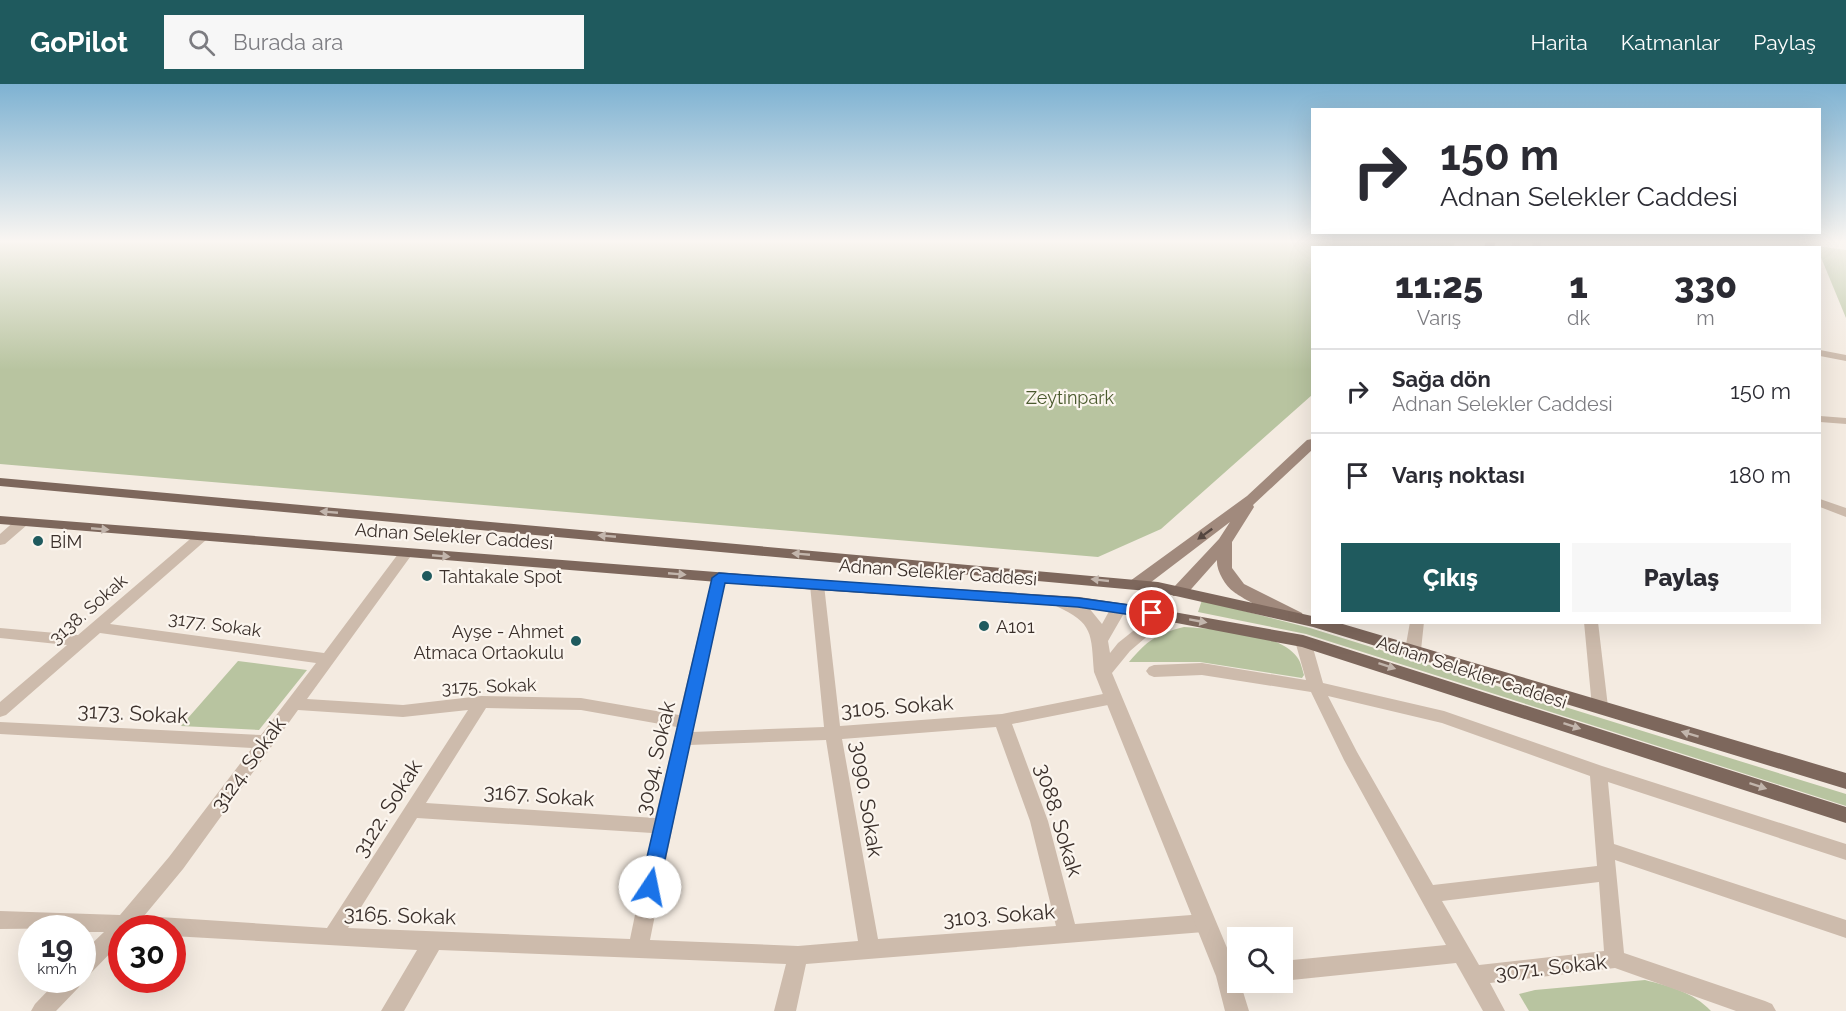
<!DOCTYPE html>
<html lang="tr">
<meta charset="utf-8">
<style>
body{margin:0;font-family:Raleway,sans-serif;background:#f7f7f7;color:#2b2b33;height:100vh;display:flex;flex-direction:column;font-size:22px;white-space:nowrap}
*{box-sizing:border-box;margin:0}
p{font-size:20px;color:#7c7c81}
.icon{flex:none;width:33px;height:33px;fill:none;stroke:currentColor;stroke-width:2;stroke-linecap:round;stroke-linejoin:round}
.map{position:relative;flex:1;overflow:hidden}
.sheet{position:absolute;left:1311px;top:162px;width:510px;height:378px;display:flex;flex-direction:column;background:#fff;border-radius:0px;box-shadow:0 6px 24px #0002}
.sheet>*{flex:none}
.hud{position:absolute;left:1311px;top:24px;width:510px;height:126px;border-radius:0px;box-shadow:0 6px 24px #0002;background:#fff;color:#2b2b33;overflow:hidden}
.controls{position:absolute;left:1227px;top:843px;display:grid;gap:12px}
.controls a{display:grid;place-items:center;width:66px;height:66px;border-radius:0px;background:#fff;box-shadow:0 6px 24px #0002;font-size:30px}
.speed{position:absolute;left:18px;top:831px;display:flex;gap:12px;font-size:30px;font-weight:700;text-align:center}
.speed>*{display:grid;place-content:center;width:78px;height:78px;border-radius:50%;background:#fff;box-shadow:0 6px 24px #0002;line-height:1}
.speed small{font-size:15px;font-weight:400}
.speed .limit{border:9px solid #d22;background:#fff;color:#111}
.pin{position:absolute;display:grid;place-items:center;width:51px;height:51px;color:#fff;margin:-26px;border:3px solid #fff;border-radius:50%;box-shadow:0 2px 6px #0007}
.me{position:absolute;width:66px;margin:-33px;rotate:11deg;stroke-linejoin:round;filter:drop-shadow(0 0 4px #0008)}
.turn{display:flex;align-items:center;gap:21px;height:126px;padding:0 30px;font-size:27px}
.turn .icon{width:78px;height:78px;stroke-width:2.5}
.turn b{display:block;font-size:42px;line-height:51px}
.eta{display:flex;justify-content:space-evenly;align-items:center;height:102px;text-align:center}
.eta b{font-size:36px;font-weight:800;line-height:42px}
.action{display:flex;gap:12px;margin-top:auto;padding:12px 30px}
.action a{flex:1;height:69px;border-radius:0px;background:#1f5a5e;color:#fff;font-size:24px;font-weight:800;line-height:69px;text-align:center}
.action a+a{background:#f7f7f7;color:#2b2b33}
ul{padding:0;list-style:none}
li{display:flex;align-items:center;gap:18px;height:84px;padding:0 30px;border-top:2px solid #e1e1e2}
li div{flex:1}
li b{display:block;font-size:22px}
li em{font-style:normal}
header{display:flex;align-items:center;gap:36px;box-sizing:border-box;height:84px;padding:0 30px;background:#1f5a5e;color:#fff}
header strong{font-size:28px}
nav{display:flex;gap:33px;margin-inline-start:auto;font-size:21px}
.search{width:420px;height:54px;background:#f7f7f7;display:flex;align-items:center;gap:15px;box-sizing:border-box;padding:0 21px;border-radius:0px;color:#7c7c81;font-size:22px}
.map>svg:first-child{display:block}
.green{fill:#b8c4a0}
.lines{fill:none;stroke-linecap:round;stroke-linejoin:round}
.minor{fill:#cdbbac;fill-rule:evenodd}
.tertiary{fill:#cdbbac;fill-rule:evenodd}
.secondary{fill:#a18a7d;fill-rule:evenodd}
.primary{fill:#7d675c;fill-rule:evenodd}
.oneway{fill:#c2b5ac}
.oneway2{fill:#544640}
.route{fill:#1a73e8;stroke:#114b97;stroke-width:1.5}
.poi-dot{fill:#1f5a5e;stroke:#fbf5ee;stroke-width:2}
.labels{text-anchor:middle;dominant-baseline:central;stroke-width:4.5;stroke-linejoin:round;paint-order:stroke}
.park-label{font-size:18px;fill:#4a5a2e;stroke:#fbf5ee}
.street-label{font-size:18px;fill:#3b302b;stroke:#fbf5ee}
.poi-label{font-size:18px;fill:#3b302b;stroke:#fbf5ee;text-anchor:start}
.near-street-label{font-size:21px;fill:#3b302b;stroke:#fbf5ee}
</style>
<header>
<strong>GoPilot</strong>
<div class="search"><svg class="icon" aria-label="search" viewBox="0 0 24 24"><circle cx="10" cy="10" r="6"/><path d="M15 15l6 6"/></svg>Burada ara</div>
<nav><a>Harita</a><a>Katmanlar</a><a>Paylaş</a></nav>
</header>
<div class="map">
<svg width="1846" height="927" viewBox="0 0 1846 927">
<rect width="100%" height="100%" fill="#f4ebe1"/>
<path class="green" d="M0,156h1456l-3,7 -141,1v147l-151,134 -63,28 -1098,-93z
M1816,162l30,4v68l-26,-63v-7z
M1202,516l108,28 536,166v12l-540,-172 -108,-22z
M1184,543c29,2 95,5 113,30 4,5 5,12 7,18l-2,3 -102,-16h-71c19,-22 27,-28 55,-35z
M238,577l69,9 -48,60 -78,-4z
M1645,896c24,6 48,12 66,31h-182l-10,-17 16,-4z"/>
<g class="lines">
<path class="minor" d="M1513,156h8l-2,8h-8z
M1533,156h8l-1,8h-8z
M1820,332l26,2v6l-26,-2z
M1820,415l26,9v9l-26,-10z
M22,434l5,1 2,3 -2,3 -22,19 -5,1v-11l17,-15z
M201,449l5,1 2,3 -2,3 -96,84 214,29 77,-103h10l2,3 -106,146 96,6 78,-9 100,2 98,17 33,-137 7,-5 7,5 -34,154 132,-5 -14,-142 7,-5 7,5 16,141 162,-12 111,-22 6,2 2,4 -2,4 -6,2 -101,20 36,97 27,103 129,-10 7,3 3,6 -3,6 -7,3 -398,32 -10,47h-22l12,-47 -347,-14 -35,61h-23l36,-61 -245,-14v-8h-50v13l-33,34 -7,2v-24l22,-21h-22v-4l-82,1v-18l120,4 49,-58 83,-109 -252,-14v-12l261,13 55,-72 -216,-30 -94,82 -6,2v-15l67,-57 -67,-7v-10l78,7 118,-101zM486,624l95,2 96,17 -22,91 -229,-15zM298,626l105,7 65,-7 -141,218 -183,-12 39,-47zM996,643l34,94 26,105 -178,13 -36,-200zM826,656l32,201 -60,5 -148,-6 39,-195zM417,734l235,15 -22,106 -282,-11z
M1410,538h14l-3,28 -3,4h-10l-3,-4z
M1584,538h14l10,85 -2,4 -6,2 -6,-2 -2,-4z
M1303,552l5,1 3,4 12,42 121,28 158,55 244,78v16l-238,-78 6,62 232,76v18l-231,-78 9,93 141,48 7,3 4,7h-40l-121,-43 -125,15 15,28h-22l-27,-48 -174,18v-20l164,-16 -102,-185 -33,-68 -109,-17 -48,2 -5,-2 -3,-4 3,-4 5,-2 48,-2 104,17 -11,-39 3,-4zM1328,612l114,27 148,53 7,90 -164,19 -76,-133zM1599,798l5,69 -125,14 -37,-64z
M58,896h24l-3,7 -23,24h-25l4,-7z"/>
<path class="tertiary" d="M1820,266l26,5v6l-26,-5z
M1062,513l27,11 13,16 11,-20h12l2,4 -19,33 2,12 8,-10 40,-32h12l2,4 -42,36 -18,22 126,301v8h2l9,29h-24l-9,-35 -122,-304c-3,-38 0,-49 -38,-66l-2,-4 2,-4z"/>
<path class="secondary" d="M1486,156h10l-2,8h-10z
M1312,355v11l-59,55 1,2 -22,35v26l12,16 58,29 2,4 -2,4c-11,3 -58,-21 -68,-29 -9,-6 -18,-22 -17,-32l-32,36h-12l-2,-4 2,-4 46,-49 11,-17 -88,67h-12l-2,-4 2,-4 117,-85 60,-56z"/>
<path class="primary" d="M0,394l1158,104 154,34v6h24l510,151v16l-533,-162 -155,-35 -1158,-106z
M0,432l817,64 262,17 61,9 163,29 543,172v16l-544,-176 -162,-31 -61,-9 -262,-17 -817,-66z"/>
</g>
<defs><path id="oneway-solid" d="M-6-.8H1V-3.2L6.5 0L1 3.2V.8H-6Z" transform="scale(1.5)"/></defs>
<g class="oneway">
<use href="#oneway-solid" transform="translate(329 428) rotate(-175)"/>
<use href="#oneway-solid" transform="translate(100 445) rotate(5)"/>
<use href="#oneway-solid" transform="translate(607 452) rotate(-175)"/>
<use href="#oneway-solid" transform="translate(801 470) rotate(-175)"/>
<use href="#oneway-solid" transform="translate(441 472) rotate(5)"/>
<use href="#oneway-solid" transform="translate(677 490) rotate(5)"/>
<use href="#oneway-solid" transform="translate(1100 496) rotate(-174)"/>
<use href="#oneway-solid" transform="translate(1198 537) rotate(10)"/>
<use href="#oneway-solid" transform="translate(1387 582) rotate(18)"/>
<use href="#oneway-solid" transform="translate(1572 642) rotate(18)"/>
<use href="#oneway-solid" transform="translate(1690 650) rotate(-163)"/>
<use href="#oneway-solid" transform="translate(1758 702) rotate(18)"/>
</g>
<use class="oneway2" href="#oneway-solid" transform="translate(1205 450) rotate(144)"/>
<linearGradient id="sky" x2="0" y2="1"><stop stop-color="#7eb2d2"/><stop offset="0.55" stop-color="#faf6f2"/><stop offset="1" stop-color="#faf6f2" stop-opacity="0"/></linearGradient>
<rect width="1846" height="286" fill="url(#sky)"/>
<path class="route" d="M719,489l359,25 74,10 7,5 -7,5 -74,-11 -353,-24 -66,304 -2,6 -7,3 -7,-3 -3,-6 72,-309z"/>
<g class="poi-dot">
<circle cx="38" cy="457" r="6"/>
<circle cx="427" cy="492" r="6"/>
<circle cx="984" cy="542" r="6"/>
<circle cx="576" cy="557" r="6"/>
</g>
<g class="labels">
<g class="park-label">
<text x="1070" y="313">Zeytinpark</text>
</g>
<g class="street-label">
<text transform="translate(454 452) rotate(4)">Adnan Selekler Caddesi</text>
<text transform="translate(938 488) rotate(4)">Adnan Selekler Caddesi</text>
<text transform="translate(88 525) rotate(-41)">3138. Sokak</text>
<text transform="translate(215 540) rotate(8)">3177. Sokak</text>
<text transform="translate(1472 588) rotate(18)">Adnan Selekler Caddesi</text>
<text transform="translate(489 602) rotate(-2)">3175. Sokak</text>
</g>
<g class="poi-label">
<text x="50" y="457">BİM</text>
<text x="439" y="492">Tahtakale Spot</text>
<text x="996" y="542">A101</text>
<text x="564" y="547" text-anchor="end">Ayşe - Ahmet<tspan x="564" dy="21">Atmaca Ortaokulu</tspan></text>
</g>
<g class="near-street-label">
<text transform="translate(897 622) rotate(-4)">3105. Sokak</text>
<text transform="translate(133 629) rotate(3)">3173. Sokak</text>
<text transform="translate(655 674) rotate(-77)">3094. Sokak</text>
<text transform="translate(248 680) rotate(-54)">3124. Sokak</text>
<text transform="translate(539 711) rotate(4)">3167. Sokak</text>
<text transform="translate(867 715) rotate(81)">3090. Sokak</text>
<text transform="translate(387 724) rotate(-58)">3122. Sokak</text>
<text transform="translate(1059 736) rotate(73)">3088. Sokak</text>
<text transform="translate(400 831) rotate(2)">3165. Sokak</text>
<text transform="translate(999 831) rotate(-4)">3103. Sokak</text>
<text transform="translate(1551 883) rotate(-6)">3071. Sokak</text>
</g>
</g>
</svg>
<div class="controls">
<a><svg class="icon" aria-label="search" viewBox="0 0 24 24"><circle cx="10" cy="10" r="6"/><path d="M15 15l6 6"/></svg></a>
</div>
<div class="speed"><div>19<small>km/h</small></div><div class="limit">30</div></div>
<div class="pin" style="left:1152px;top:529px;background:#d93025"><svg class="icon" aria-label="arrive" viewBox="0 0 24 24"><path d="M6 21V4h12l-3 4 3 4H6"/></svg></div>
<svg class="me" style="left:650px;top:803px" viewBox="-20 -20 40 40"><circle r="19" fill="#fff"/><path d="M0-13L10 11 0 6-10 11z" fill="#1a73e8"/></svg>
<div class="hud">
<div class="turn"><svg class="icon" aria-label="right" viewBox="0 0 24 24"><path d="M7 20v-9h11M14 6l5 5-5 5"/></svg><div><b>150 m</b>Adnan Selekler Caddesi</div></div>
</div>
<section class="sheet">
<div class="eta">
<div><b>11:25</b><p>Varış</p></div>
<div><b>1</b><p>dk</p></div>
<div><b>330</b><p>m</p></div>
</div>
<ul>
<li><svg class="icon" aria-label="right" viewBox="0 0 24 24"><path d="M7 20v-9h11M14 6l5 5-5 5"/></svg><div><b>Sağa dön</b><p>Adnan Selekler Caddesi</p></div><em>150 m</em></li>
<li><svg class="icon" aria-label="arrive" viewBox="0 0 24 24"><path d="M6 21V4h12l-3 4 3 4H6"/></svg><div><b>Varış noktası</b></div><em>180 m</em></li>
</ul>
<div class="action"><a>Çıkış</a><a>Paylaş</a></div>
</section>
</div>
